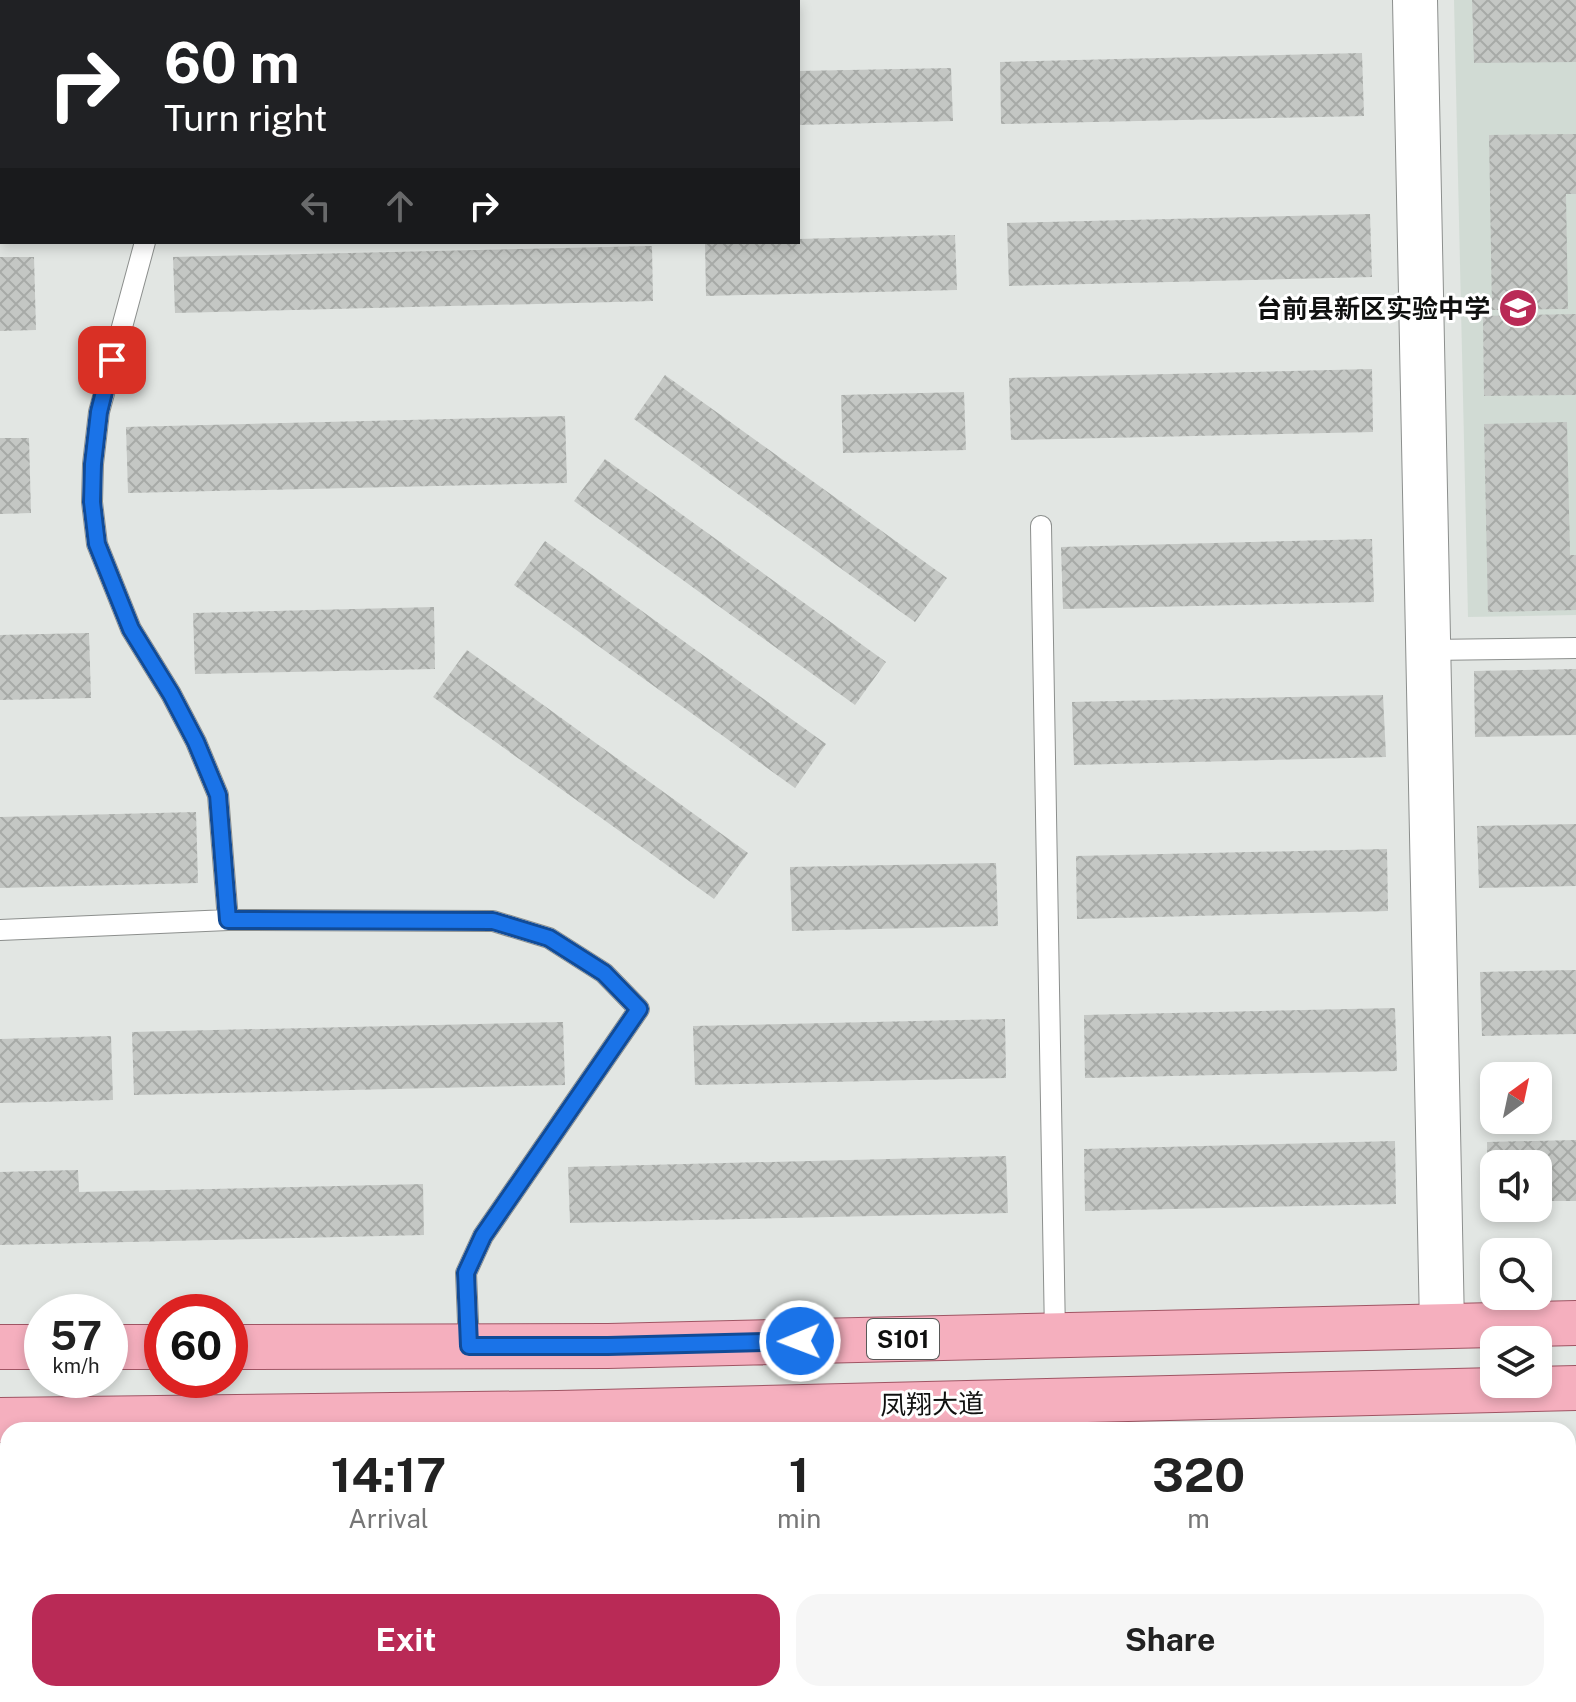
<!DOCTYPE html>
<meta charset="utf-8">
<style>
body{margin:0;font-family:"Public Sans","Noto Sans SC",sans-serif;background:#f6f6f6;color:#222;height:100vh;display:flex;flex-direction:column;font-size:30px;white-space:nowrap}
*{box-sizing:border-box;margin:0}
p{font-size:26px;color:#767676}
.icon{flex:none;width:44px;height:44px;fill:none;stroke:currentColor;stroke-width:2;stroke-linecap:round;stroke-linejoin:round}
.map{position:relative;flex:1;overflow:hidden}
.panel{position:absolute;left:0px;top:1422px;width:1576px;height:280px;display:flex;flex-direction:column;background:#fff;border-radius:24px 24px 0 0;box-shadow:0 4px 12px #0003}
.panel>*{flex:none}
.banner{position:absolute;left:0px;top:0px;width:800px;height:244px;box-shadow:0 4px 12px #0003;background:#202124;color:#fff;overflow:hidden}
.needle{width:52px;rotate:33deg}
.fabs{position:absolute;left:1480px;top:1062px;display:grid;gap:16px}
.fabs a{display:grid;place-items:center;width:72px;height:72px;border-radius:16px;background:#fff;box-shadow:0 4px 12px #0003;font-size:40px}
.speed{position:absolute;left:24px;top:1294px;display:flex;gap:16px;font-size:40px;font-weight:700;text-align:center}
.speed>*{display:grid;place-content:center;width:104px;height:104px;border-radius:50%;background:#fff;box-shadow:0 4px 12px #0003;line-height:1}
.speed small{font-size:20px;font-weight:400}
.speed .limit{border:12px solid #d22;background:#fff;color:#111}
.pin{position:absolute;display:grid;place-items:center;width:68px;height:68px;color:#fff;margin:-34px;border-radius:16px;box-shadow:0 4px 12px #0006}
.me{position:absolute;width:88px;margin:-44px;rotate:269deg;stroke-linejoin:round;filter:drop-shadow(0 0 6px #0008)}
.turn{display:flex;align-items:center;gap:28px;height:168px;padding:0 32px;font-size:36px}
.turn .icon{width:104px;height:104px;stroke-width:2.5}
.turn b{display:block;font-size:56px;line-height:68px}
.lanes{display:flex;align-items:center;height:76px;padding:0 32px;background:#0003;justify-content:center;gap:40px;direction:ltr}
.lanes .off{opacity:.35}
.eta{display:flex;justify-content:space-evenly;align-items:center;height:136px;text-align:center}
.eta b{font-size:48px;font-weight:700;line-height:56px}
.primary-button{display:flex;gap:16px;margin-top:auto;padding:16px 32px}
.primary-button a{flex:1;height:92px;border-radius:24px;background:#b92a56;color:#fff;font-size:32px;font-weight:700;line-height:92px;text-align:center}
.primary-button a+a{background:#f6f6f6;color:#222}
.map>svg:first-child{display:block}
.built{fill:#d1dbd4}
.building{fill:url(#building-cross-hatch)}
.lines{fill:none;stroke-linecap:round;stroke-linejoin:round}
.service-casing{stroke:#8c8f8d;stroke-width:22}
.minor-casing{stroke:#8c8f8d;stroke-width:40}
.tertiary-casing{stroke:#8c8f8d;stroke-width:46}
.primary-casing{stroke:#a05564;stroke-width:46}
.service{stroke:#fff;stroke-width:20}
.minor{stroke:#fff;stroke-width:38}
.tertiary{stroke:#fff;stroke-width:44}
.primary{stroke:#f5afbe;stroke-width:44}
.route-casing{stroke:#114b97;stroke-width:20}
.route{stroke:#1a73e8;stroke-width:14}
.labels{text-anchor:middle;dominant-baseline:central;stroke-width:6;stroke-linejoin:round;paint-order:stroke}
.shield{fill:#fff;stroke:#575857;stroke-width:2}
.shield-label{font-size:24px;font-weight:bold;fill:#0f100f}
.poi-label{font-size:26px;font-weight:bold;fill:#0f100f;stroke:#fff;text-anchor:end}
.street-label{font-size:26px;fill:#0f100f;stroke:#fff}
</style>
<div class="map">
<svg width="1576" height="1702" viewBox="0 0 1576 1702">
<defs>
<pattern id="building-cross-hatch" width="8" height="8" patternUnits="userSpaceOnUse" patternTransform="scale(2)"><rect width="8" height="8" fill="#c4c7c4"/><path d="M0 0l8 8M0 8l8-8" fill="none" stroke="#a7aaa7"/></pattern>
</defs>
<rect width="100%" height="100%" fill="#e2e6e3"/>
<path class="built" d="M1454,0h122v615l-108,2z"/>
<path class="building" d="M1472,0h104v62l-102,1z
M1362,53l2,63 -363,8 -1,-62z
M951,68l2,53 -155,4v-54z
M1576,134v60h-10l2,115 -76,1 -3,-175z
M1370,214l2,63 -363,9 -2,-63z
M955,235l2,55 -251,6 -1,-54h93v-3z
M652,246l1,55 -478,12 -2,-56z
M0,257h34l2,73 -36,1z
M1576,314v81l-92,1 -1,-80z
M1372,369l1,63 -362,8 -2,-62z
M665,375l282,203 -32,44 -281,-203z
M964,392l2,58 -123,3 -2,-58z
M565,416l2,67 -439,10 -2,-66z
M1567,422l3,133h6v55l-88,2 -4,-188z
M0,438h29l2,75 -31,1z
M605,459l281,203 -31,43 -281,-204z
M1372,539l2,63 -311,7 -2,-62z
M545,541l281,203 -31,44 -281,-203z
M434,607l1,62 -240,5 -2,-61z
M89,633l2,65 -91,2v-65z
M467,650l281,203 -34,46 -281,-202z
M1576,669v66l-101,2 -1,-66z
M1383,695l3,62 -312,8 -2,-63z
M196,812l2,71 -198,5v-71z
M1576,824v62l-97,2 -2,-62z
M1387,849l1,62 -311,8 -1,-63z
M996,863l2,63 -206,5 -2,-64z
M1576,970v64l-94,2 -2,-64z
M1395,1008l2,63 -312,7 -1,-63z
M1005,1019l1,59 -311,7 -2,-59z
M563,1022l2,63 -431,10 -2,-63z
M111,1036l2,64 -113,3v-64z
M1576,1140v61h-38v-37h-44v38h-6l-1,-60z
M1395,1141l1,63 -311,7 -1,-62z
M1006,1156l2,57 -438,10 -2,-56z
M78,1170l1,22 344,-8 1,51 -424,10v-73z
M1568,1506h8v77h-8z
M231,1694h70v8h-238v-6z"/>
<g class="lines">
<g class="service-casing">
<path id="service" d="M215,2l1,-2
M145,242l-46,170 -6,52 -1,38 5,42 34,85 40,65 25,48 22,53 10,125
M1041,526l14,809
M1428,650l148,-2
M0,930l228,-10 265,1 56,17 55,35 35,36 -156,227 -17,37 3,73"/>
</g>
<g class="minor-casing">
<path id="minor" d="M408,1694v8"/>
</g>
<g class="tertiary-casing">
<path id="tertiary" d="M1415,0l27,1326"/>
</g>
<g class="primary-casing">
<path id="primary" d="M0,1347h42
M110,1347h52
M230,1347l378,-1 968,-23
M0,1420l558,-7 1018,-25"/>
</g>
<use href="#service" class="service"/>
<use href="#minor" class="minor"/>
<use href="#tertiary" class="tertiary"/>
<use href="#primary" class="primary"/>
</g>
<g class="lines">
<g class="route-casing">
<path id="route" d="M112,360l-13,52 -6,52 -1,38 5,42 34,85 40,65 25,48 22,53 10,125 265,1 56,17 55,35 35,36 -156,227 -17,37 3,73h139l192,-5"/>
</g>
<use href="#route" class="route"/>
</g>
<defs>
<g id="school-disc" transform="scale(2)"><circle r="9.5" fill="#b92a56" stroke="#fff"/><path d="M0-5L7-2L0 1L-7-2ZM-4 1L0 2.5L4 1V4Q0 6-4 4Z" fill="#fff"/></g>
</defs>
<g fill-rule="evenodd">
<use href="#school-disc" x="1518" y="308"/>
</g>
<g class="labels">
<rect class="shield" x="867" y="1319" width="72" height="40" rx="6"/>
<g class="shield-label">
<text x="903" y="1339">S101</text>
</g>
<g class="poi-label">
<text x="1490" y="308">台前县新区实验中学</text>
</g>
<g class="street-label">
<text transform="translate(932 1404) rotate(-1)">凤翔大道</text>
</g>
</g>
</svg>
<div class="fabs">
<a><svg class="needle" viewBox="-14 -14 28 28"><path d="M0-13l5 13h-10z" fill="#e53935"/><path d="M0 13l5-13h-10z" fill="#767676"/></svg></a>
<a><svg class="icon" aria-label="sound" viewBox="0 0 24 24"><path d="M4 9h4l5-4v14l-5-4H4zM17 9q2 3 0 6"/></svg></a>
<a><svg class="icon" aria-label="search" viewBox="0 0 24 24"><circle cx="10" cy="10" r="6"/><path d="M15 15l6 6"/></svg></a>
<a><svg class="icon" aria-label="layers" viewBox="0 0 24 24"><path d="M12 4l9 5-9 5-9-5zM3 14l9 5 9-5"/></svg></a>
</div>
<div class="speed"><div>57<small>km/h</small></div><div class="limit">60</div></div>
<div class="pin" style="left:112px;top:360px;background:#d93025"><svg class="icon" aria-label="arrive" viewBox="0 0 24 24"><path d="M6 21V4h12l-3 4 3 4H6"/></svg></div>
<svg class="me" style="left:800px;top:1341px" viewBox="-20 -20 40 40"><circle r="17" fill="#1a73e8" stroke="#fff" stroke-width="3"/><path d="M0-11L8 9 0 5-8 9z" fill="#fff"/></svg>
<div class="banner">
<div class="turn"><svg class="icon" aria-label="right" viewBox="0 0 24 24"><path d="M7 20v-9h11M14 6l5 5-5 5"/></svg><div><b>60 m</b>Turn right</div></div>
<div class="lanes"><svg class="icon off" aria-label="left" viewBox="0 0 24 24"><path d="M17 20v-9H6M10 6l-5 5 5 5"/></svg><svg class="icon off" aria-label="ahead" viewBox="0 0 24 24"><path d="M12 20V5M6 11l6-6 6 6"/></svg><svg class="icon" aria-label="right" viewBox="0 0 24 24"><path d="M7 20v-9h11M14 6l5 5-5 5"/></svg></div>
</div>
<section class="panel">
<div class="eta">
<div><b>14:17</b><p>Arrival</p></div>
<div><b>1</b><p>min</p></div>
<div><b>320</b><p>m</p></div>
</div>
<div class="primary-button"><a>Exit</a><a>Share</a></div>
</section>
</div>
